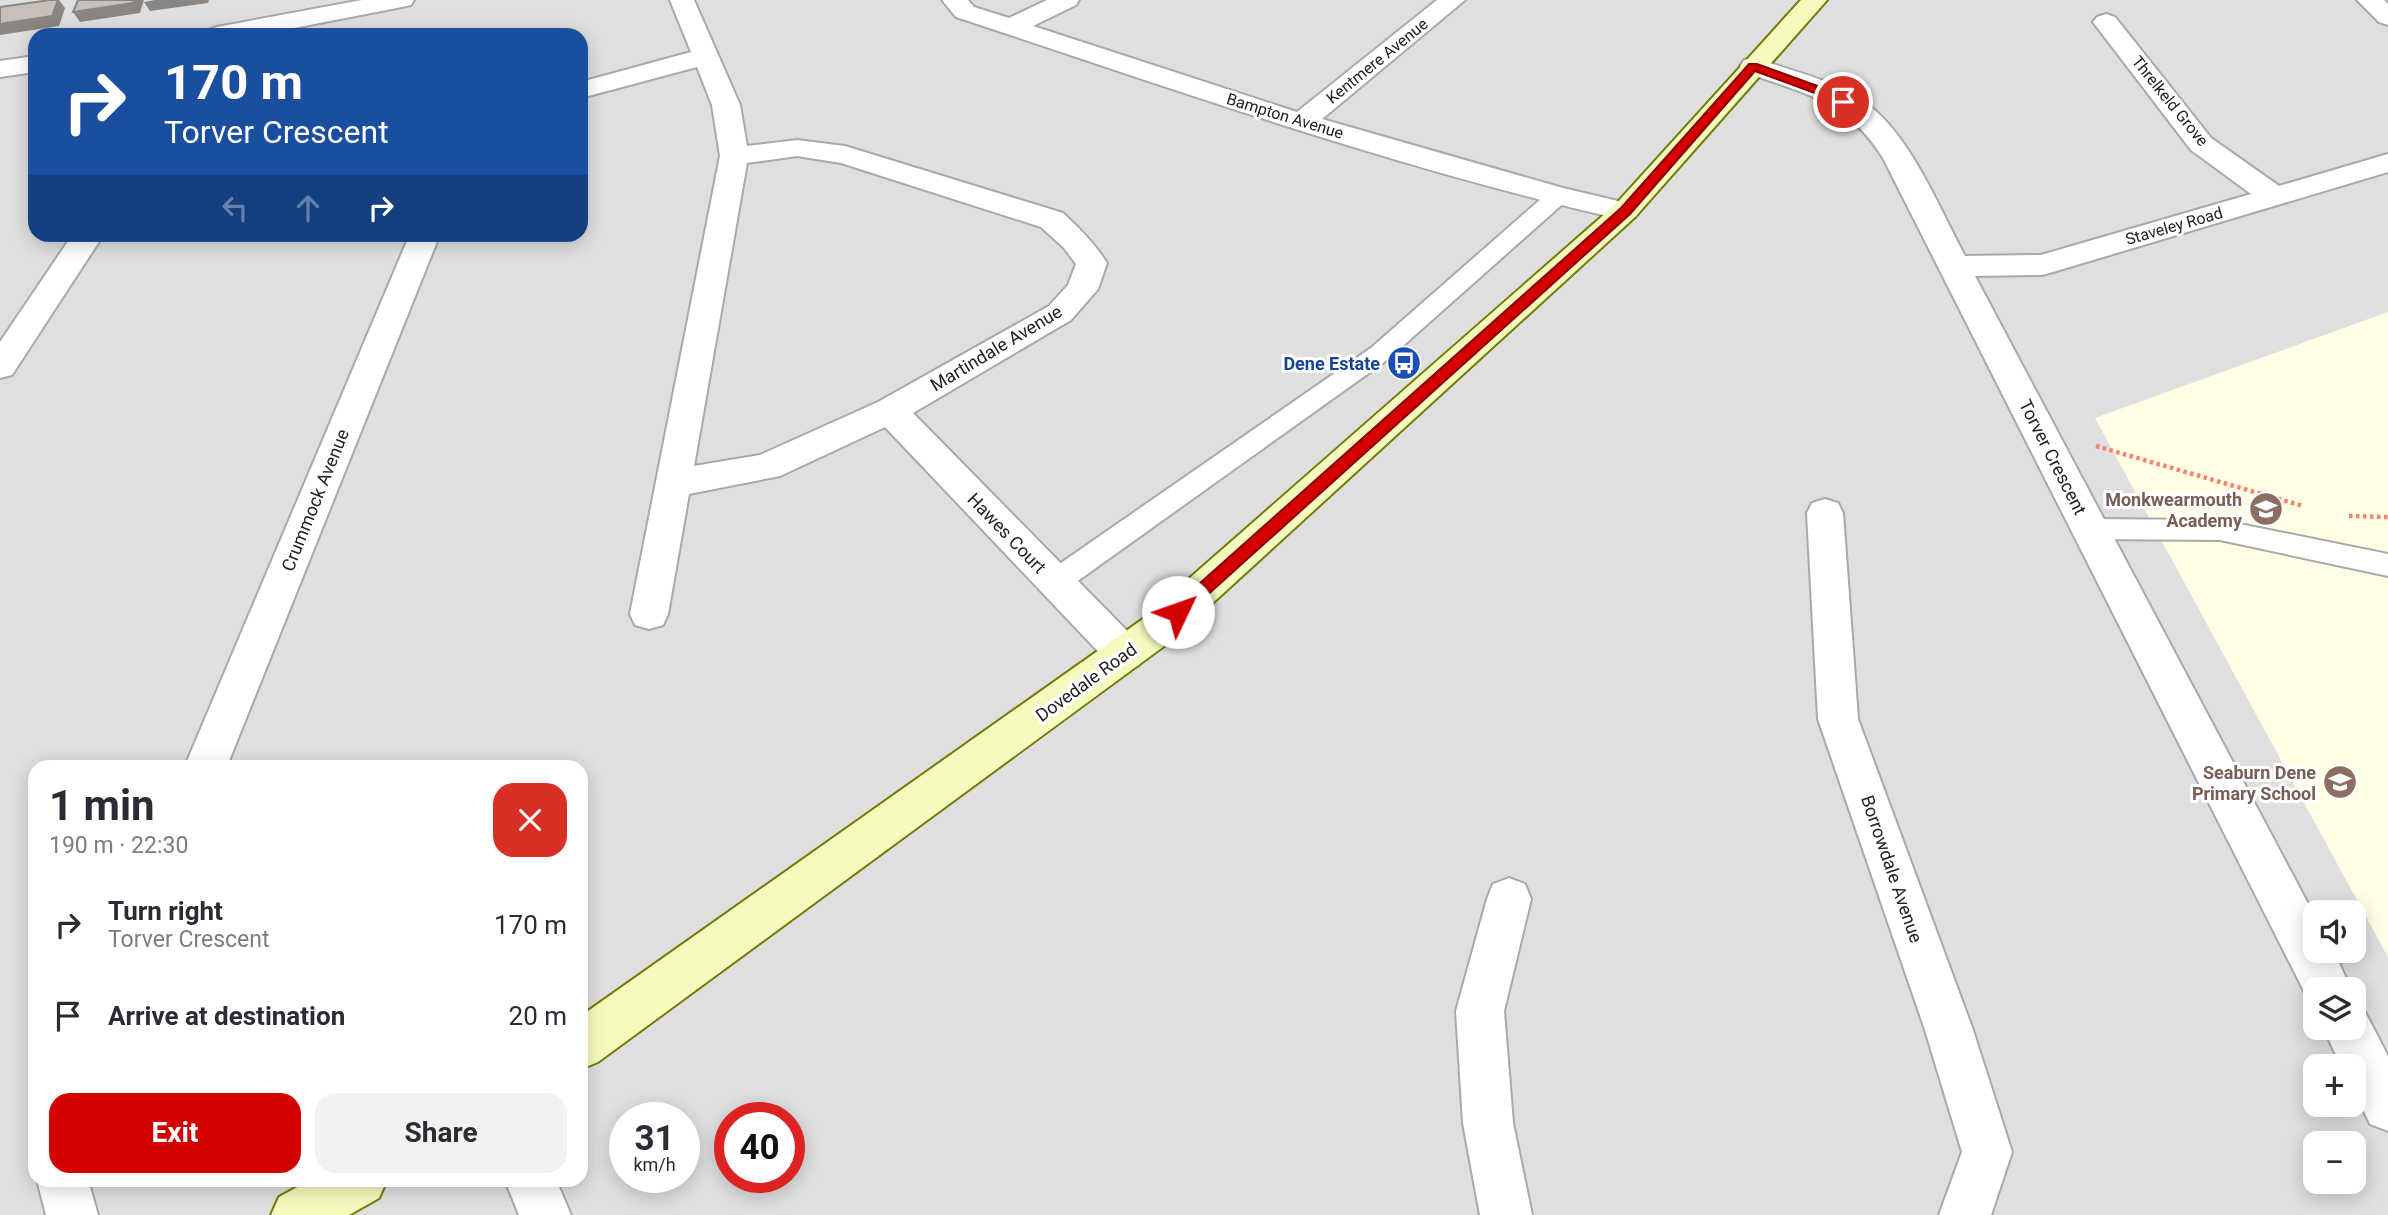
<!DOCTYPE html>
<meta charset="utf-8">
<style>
body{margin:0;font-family:Roboto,sans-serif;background:#f2f2f3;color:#2b2b33;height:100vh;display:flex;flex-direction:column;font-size:26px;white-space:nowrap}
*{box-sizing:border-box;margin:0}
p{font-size:23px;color:#7c7c81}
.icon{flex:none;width:38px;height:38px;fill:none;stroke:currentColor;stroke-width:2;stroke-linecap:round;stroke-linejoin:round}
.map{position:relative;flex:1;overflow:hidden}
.panel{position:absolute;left:28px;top:760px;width:560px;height:427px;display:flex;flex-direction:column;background:#fff;border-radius:21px;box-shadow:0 4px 18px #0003}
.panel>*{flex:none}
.top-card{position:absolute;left:28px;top:28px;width:560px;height:214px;border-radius:21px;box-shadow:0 4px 18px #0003;background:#1a4fa0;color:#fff;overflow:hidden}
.fabs{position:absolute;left:2303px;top:900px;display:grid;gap:14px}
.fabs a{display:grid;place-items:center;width:63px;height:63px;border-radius:14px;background:#fff;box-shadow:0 4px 18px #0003;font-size:35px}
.speed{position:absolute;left:609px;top:1102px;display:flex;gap:14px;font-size:35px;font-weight:700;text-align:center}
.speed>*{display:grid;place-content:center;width:91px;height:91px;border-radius:50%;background:#fff;box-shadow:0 4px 18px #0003;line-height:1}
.speed small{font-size:18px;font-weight:400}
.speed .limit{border:10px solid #d22;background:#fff;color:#111}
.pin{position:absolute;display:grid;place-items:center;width:60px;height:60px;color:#fff;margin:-30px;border:4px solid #fff;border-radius:50%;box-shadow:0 2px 7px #0007}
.me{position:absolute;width:77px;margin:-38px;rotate:48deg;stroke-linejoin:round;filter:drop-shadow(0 0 5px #0008)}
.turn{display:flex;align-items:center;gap:24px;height:147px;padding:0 21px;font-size:32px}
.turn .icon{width:91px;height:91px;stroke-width:2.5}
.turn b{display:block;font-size:49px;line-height:60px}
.lanes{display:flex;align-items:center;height:66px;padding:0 21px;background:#0003;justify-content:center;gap:35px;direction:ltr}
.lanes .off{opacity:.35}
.round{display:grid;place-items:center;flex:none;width:74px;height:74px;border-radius:21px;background:#f2f2f3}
.head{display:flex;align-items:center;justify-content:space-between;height:119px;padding:0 21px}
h1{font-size:42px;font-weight:700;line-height:52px}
.button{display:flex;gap:14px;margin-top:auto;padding:14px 21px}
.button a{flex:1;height:80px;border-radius:21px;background:#d40000;color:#fff;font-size:28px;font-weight:700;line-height:80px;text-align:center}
.button a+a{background:#f2f2f3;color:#2b2b33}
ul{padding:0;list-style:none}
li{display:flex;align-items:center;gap:21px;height:91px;padding:0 21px}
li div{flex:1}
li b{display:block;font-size:26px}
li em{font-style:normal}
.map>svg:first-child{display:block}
.residential{fill:#e0dfdf;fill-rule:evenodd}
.education{fill:#ffffe5}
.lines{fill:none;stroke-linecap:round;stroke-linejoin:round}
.lane-casing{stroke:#a9a9a9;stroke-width:4}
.street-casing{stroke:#a9a9a9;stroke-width:4}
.secondary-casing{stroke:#707d05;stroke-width:4}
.path{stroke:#fa8072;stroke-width:4.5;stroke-dasharray:3.5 3.5;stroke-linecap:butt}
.lane{fill:#fff;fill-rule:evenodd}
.street{fill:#fff;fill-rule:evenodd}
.secondary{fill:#f7fabf;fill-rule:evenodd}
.shaded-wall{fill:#8b8681}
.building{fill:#c7bfb8;stroke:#8b8681;stroke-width:2}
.route{fill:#d40000;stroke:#8a0000;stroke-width:2}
.labels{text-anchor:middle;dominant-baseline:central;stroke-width:6;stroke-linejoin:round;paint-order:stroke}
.far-street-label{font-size:16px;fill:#222;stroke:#fff}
.street-label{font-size:18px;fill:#222;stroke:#fff}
.transit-label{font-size:18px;font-weight:bold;fill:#164399;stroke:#fff;text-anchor:end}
.education-label{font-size:18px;font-weight:bold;fill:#785e54;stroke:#fff;text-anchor:end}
</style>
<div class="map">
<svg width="2388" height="1215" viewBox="0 0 2388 1215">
<rect width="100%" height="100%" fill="#f2efe9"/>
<path class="residential" d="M0,0h2388v312l-292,107 292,538v258h-2388zM35,35h546v199h-546zM35,766h546v414h-546zM2315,912h39v38h-39zM2315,989h39v38h-39zM2315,1066h39v38h-39zM625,1118h59v60h-59zM730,1118h59v60h-59zM2315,1143h39v38h-39z"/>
<path class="education" d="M2388,312v645l-293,-539z"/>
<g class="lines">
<g class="lane-casing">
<path id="lane" d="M1558,190l8,1 3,5 -3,5 -179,159 -322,230 -10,3 -10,-3 -4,-8 4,-8 326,-226 179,-157z
M2090,519l130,1 168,34v22l-168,-36 -130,-1 -9,-3 -4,-7 4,-7z"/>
</g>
<g class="street-casing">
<path id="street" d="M362,0h52l-3,5 -9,2 -144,28h-54l4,-5 9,-3z
M670,0h24l46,105 7,41 50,-6 48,6 218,67c17,16 32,31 44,50l-9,26 -27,31 -158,93 226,230 6,11 -6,11 -14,5 -14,-5 -226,-238 -105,49 -91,18 -21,120 -5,11 -14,4 -14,-4 -5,-11 90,-458 -8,-51 -15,-38 -116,31v-16l110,-30zM797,156l44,7 200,64 23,21 12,16 -8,21 -19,21 -171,96 -118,53 -66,11 53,-303z
M942,0h26l6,7 35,11 38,-18h32l-3,5 -43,21 264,86 140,-112h28l-143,119 241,69 72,17 5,6 -5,6 -10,3c-227,-51 -448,-130 -669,-203z
M2357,0h27l4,4v21l-9,-3z
M2106,14l9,3 96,121 68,48 109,-32v18l-335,100 -11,3 -67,1 340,641v33h18l18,39h-36v18l-4,-2 -428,-847c-36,-58 -80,-65 -139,-86l-4,-6 4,-6 9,-2 9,2c35,13 74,21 104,43 45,33 73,105 99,153l76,-1 210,-61 -60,-44 -98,-128 4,-5z
M35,56v16l-35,5v-16z
M73,234h31l-92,141 -12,3v-36z
M410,234h30l-213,532h-42z
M1825,499l13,4 5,10 15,206 115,311 39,122 -21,63h-52l23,-63 -37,-122 -107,-311 -11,-206 5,-10z
M1509,878l16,6 6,15 -27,112 9,112 19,92h-52l-17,-92 -7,-112 31,-112 6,-15z
M2354,1006l10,4 24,46v75l-18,-7 -16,-33v-25h-13l-18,-39h31z
M37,1180h51l10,35h-52z
M505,1180h51l15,35h-52z"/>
</g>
<g class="secondary-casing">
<path id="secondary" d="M1801,0h26l-192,217 -464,424 -573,421 -17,7v-53l562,-397 472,-414z
M310,1180h77l-8,18 -30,17h-78l8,-18z"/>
</g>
<path class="path" d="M2096,446l207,60
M2349,516l39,1"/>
<use href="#lane" class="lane"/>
<use href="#street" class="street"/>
<use href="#secondary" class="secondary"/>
</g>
<path class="shaded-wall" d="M58,0h1l6,8 -6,18 -59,9v-11z
M134,0h10l-4,13 -60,9 -7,-10z
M155,0h54l-1,3 -58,8 -6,-9z"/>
<path class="building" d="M50,0h8l-6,16 -52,8v-17z
M78,0h56l-1,3 -60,9z"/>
<path class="route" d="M1749,64h8l74,27 17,11 -9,2 -16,-8 -68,-25 -125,143 -447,403h-11l-2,-5 2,-4 449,-400z"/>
<defs>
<g id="bus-disc" transform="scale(1.75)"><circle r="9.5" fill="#1a4fb4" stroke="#fff"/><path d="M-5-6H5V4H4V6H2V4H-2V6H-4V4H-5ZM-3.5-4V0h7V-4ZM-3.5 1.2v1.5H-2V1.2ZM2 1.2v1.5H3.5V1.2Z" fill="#fff"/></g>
<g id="school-disc" transform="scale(1.75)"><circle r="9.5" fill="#8d6e63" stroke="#fff"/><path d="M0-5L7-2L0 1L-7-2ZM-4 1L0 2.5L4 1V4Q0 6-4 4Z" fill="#fff"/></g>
</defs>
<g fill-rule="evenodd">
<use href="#bus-disc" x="1404" y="363"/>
<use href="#school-disc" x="2266" y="509"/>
<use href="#school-disc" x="2340" y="782"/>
</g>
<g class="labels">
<g class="far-street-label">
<text transform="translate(1377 61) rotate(-39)">Kentmere Avenue</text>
<text transform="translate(2170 101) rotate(51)">Threlkeld Grove</text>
<text transform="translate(1285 116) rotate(17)">Bampton Avenue</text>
<text transform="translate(2174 226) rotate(-16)">Staveley Road</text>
</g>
<g class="street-label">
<text transform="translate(996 348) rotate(-31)">Martindale Avenue</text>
<text transform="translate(2053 457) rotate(63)">Torver Crescent</text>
<text transform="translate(315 500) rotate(-68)">Crummock Avenue</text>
<text transform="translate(1007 533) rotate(46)">Hawes Court</text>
<text transform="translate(1086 682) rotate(-36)">Dovedale Road</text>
<text transform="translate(1892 869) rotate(71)">Borrowdale Avenue</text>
</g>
<g class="transit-label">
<text x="1380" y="363">Dene Estate</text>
</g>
<g class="education-label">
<text x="2242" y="499">Monkwearmouth<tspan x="2242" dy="21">Academy</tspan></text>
<text x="2316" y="772">Seaburn Dene<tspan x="2316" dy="21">Primary School</tspan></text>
</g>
</g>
</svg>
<div class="fabs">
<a><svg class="icon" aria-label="sound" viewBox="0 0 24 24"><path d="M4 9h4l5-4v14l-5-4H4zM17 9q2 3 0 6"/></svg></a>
<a><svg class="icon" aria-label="layers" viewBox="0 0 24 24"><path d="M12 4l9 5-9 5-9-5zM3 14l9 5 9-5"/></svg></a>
<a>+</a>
<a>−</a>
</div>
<div class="speed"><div>31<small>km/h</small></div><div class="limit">40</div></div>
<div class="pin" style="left:1843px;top:102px;background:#d93025"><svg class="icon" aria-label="arrive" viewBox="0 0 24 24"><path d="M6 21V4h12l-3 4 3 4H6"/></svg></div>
<svg class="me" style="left:1178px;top:612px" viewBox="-20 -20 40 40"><circle r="19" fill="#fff"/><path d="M0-13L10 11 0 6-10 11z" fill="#d40000"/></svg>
<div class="top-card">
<div class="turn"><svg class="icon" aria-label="right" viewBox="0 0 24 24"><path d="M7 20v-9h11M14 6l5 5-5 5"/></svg><div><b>170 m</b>Torver Crescent</div></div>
<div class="lanes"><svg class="icon off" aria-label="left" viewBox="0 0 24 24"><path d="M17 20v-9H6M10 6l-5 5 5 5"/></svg><svg class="icon off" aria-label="ahead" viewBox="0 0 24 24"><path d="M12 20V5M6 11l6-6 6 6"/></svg><svg class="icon" aria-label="right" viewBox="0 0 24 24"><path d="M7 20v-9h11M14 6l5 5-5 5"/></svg></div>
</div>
<section class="panel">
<div class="head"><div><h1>1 min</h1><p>190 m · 22:30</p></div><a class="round" style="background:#d93025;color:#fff"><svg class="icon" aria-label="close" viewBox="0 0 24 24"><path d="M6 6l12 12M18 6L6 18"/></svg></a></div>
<ul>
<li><svg class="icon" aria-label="right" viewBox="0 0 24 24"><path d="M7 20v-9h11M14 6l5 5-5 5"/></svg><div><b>Turn right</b><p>Torver Crescent</p></div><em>170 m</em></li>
<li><svg class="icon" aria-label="arrive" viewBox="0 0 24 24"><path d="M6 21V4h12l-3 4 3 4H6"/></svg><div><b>Arrive at destination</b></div><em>20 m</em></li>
</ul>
<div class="button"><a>Exit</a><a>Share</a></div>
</section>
</div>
